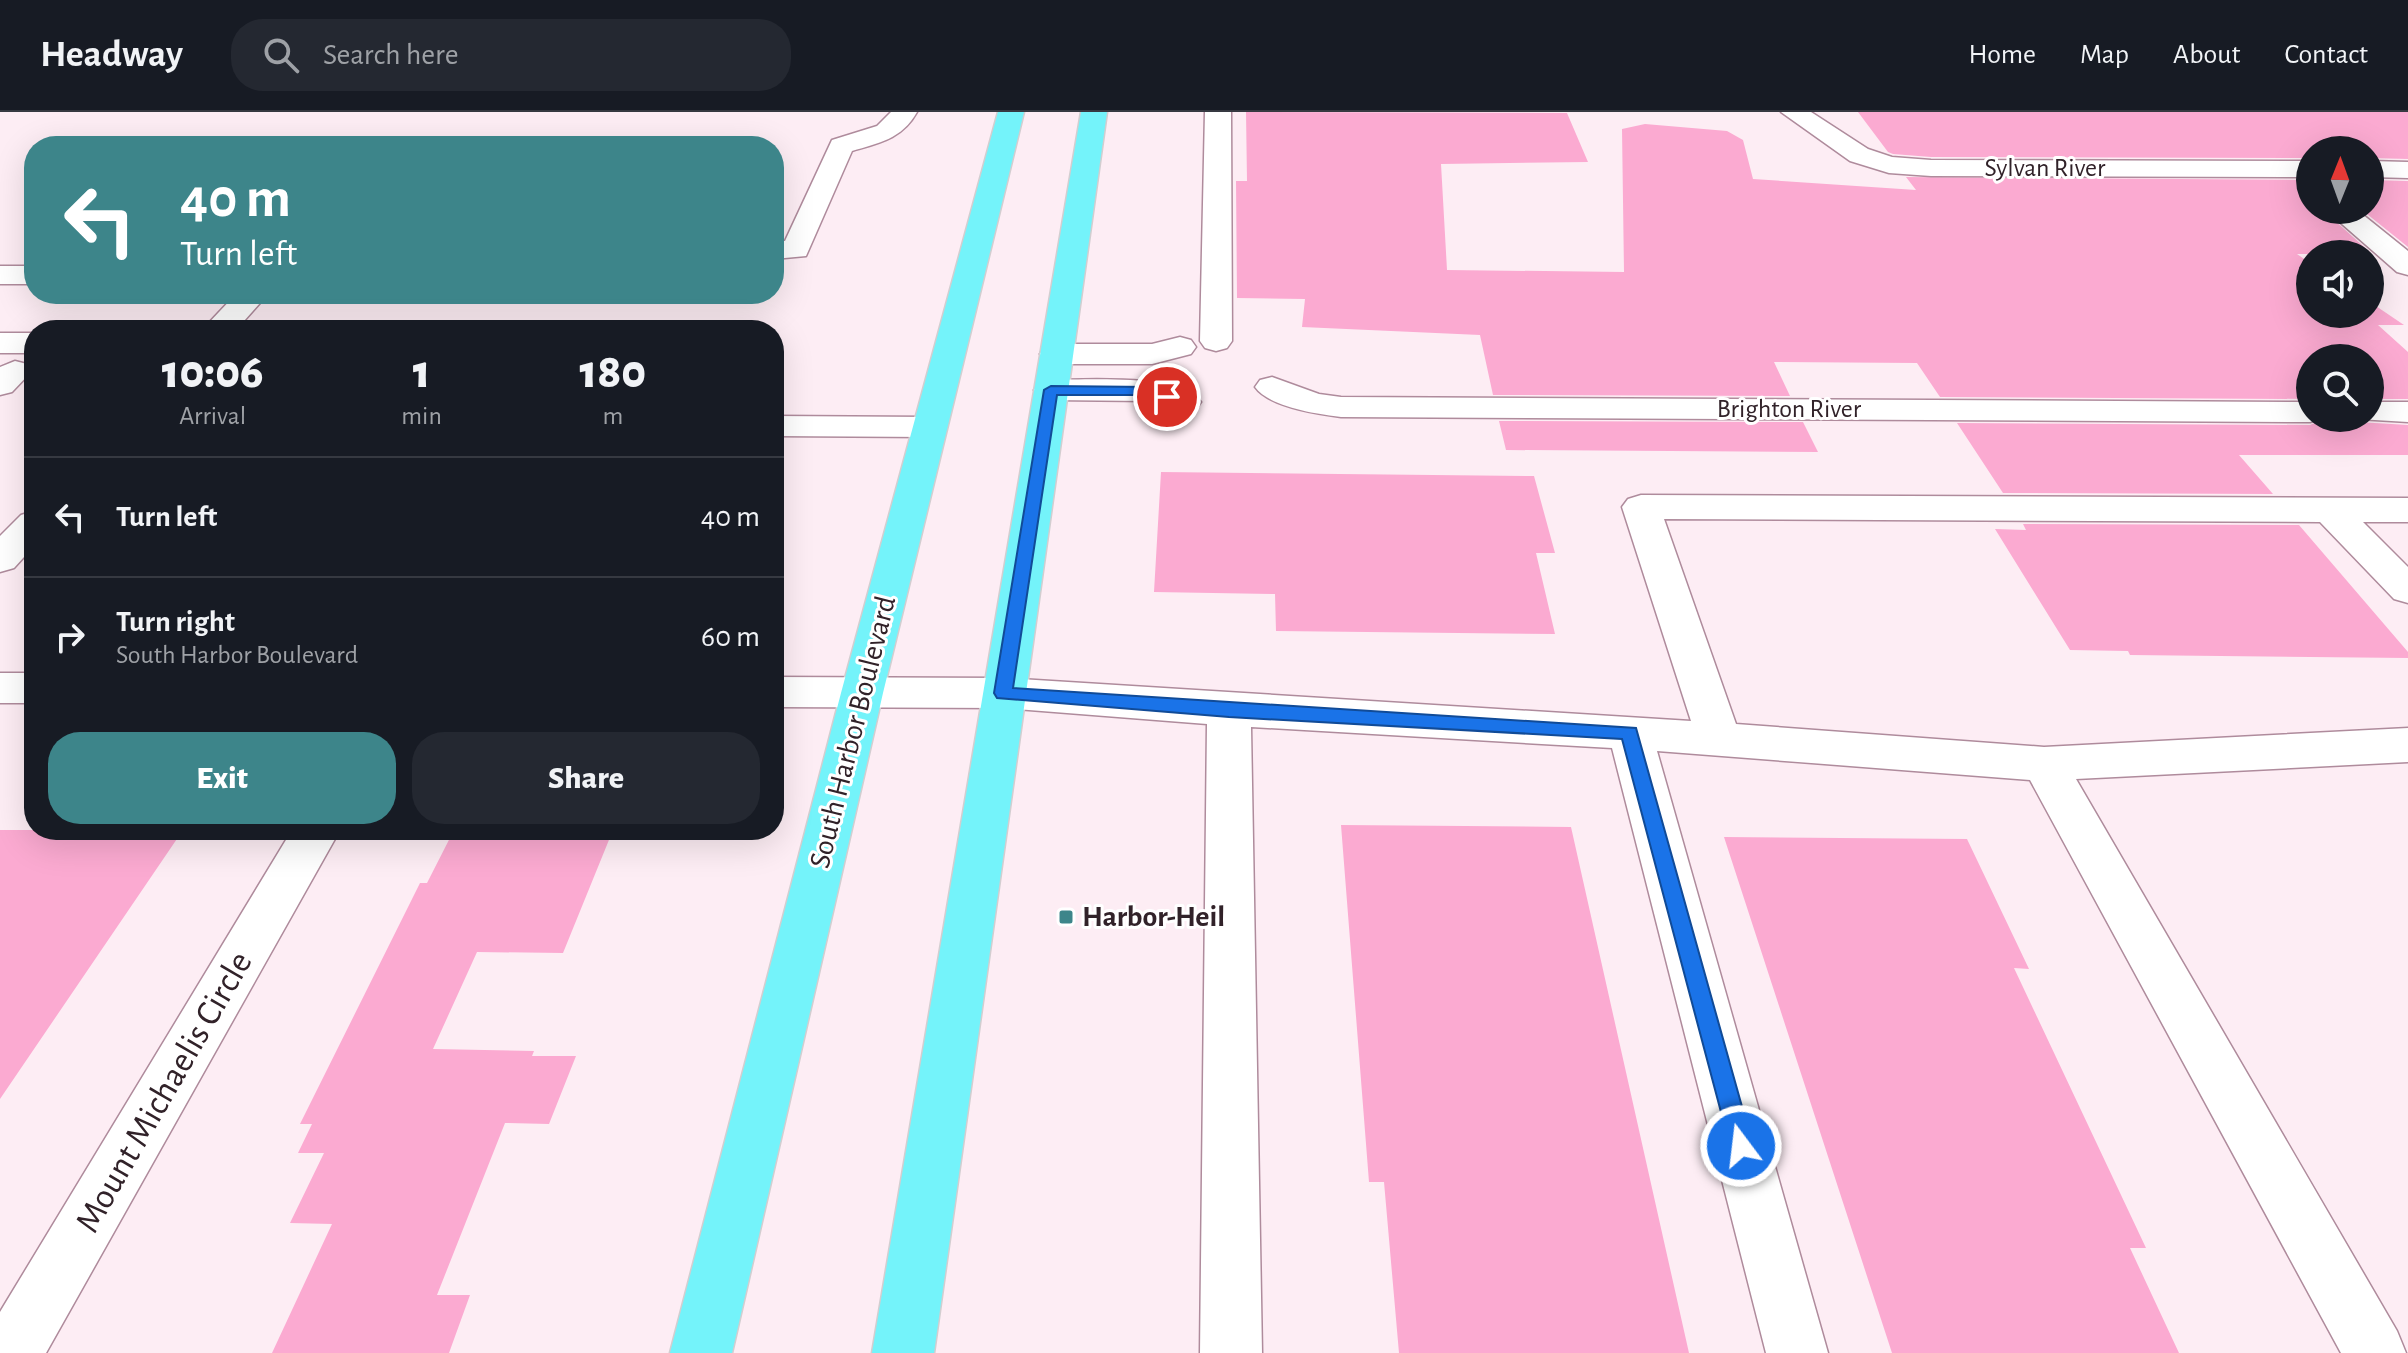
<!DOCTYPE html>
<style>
body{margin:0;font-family:"Alegreya Sans",sans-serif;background:#242831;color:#f1f3f6;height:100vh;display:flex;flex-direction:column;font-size:30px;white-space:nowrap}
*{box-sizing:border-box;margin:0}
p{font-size:26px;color:#9ea1a6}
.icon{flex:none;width:44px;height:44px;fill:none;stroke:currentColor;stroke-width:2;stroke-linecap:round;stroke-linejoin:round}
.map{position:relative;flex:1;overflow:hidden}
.panel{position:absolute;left:24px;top:208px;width:760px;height:520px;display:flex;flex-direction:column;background:#171b24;border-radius:32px;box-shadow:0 8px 32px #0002}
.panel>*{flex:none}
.top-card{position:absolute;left:24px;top:24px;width:760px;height:168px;border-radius:32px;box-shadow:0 8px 32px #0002;background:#3d858a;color:#fff;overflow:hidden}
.needle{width:52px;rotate:1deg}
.tools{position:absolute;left:2296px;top:24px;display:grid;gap:16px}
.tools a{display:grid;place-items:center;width:88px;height:88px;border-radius:50%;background:#171b24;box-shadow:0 8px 32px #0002;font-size:40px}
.pin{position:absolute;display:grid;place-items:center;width:68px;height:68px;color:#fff;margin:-34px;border:4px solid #fff;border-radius:50%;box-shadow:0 2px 8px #0007}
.me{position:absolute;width:88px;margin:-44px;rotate:345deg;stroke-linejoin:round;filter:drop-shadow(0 0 6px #0008)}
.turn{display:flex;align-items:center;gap:28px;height:168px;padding:0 24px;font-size:36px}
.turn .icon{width:104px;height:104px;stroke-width:2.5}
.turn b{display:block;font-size:56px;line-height:68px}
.eta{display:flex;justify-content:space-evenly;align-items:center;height:136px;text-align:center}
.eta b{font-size:48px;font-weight:800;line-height:56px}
.primary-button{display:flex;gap:16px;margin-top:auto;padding:16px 24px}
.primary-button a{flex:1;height:92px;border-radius:32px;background:#3d858a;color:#fff;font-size:32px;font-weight:800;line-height:92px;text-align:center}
.primary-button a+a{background:#242831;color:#f1f3f6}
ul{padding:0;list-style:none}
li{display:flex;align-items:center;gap:24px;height:120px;padding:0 24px;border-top:2px solid #363941}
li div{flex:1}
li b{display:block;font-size:30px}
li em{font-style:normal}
header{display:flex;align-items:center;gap:48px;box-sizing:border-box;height:112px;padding:0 40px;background:#171b24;border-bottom:2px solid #363941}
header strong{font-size:38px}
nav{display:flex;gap:44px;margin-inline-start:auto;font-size:28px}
.search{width:560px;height:72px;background:#242831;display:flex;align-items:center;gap:20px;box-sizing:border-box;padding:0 28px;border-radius:32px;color:#9ea1a6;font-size:30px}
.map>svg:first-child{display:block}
.building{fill:#fbaad1}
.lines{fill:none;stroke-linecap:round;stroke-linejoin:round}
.minor-casing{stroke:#af8b9c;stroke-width:3}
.major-casing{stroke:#d2ced0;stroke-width:3}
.minor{fill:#fff;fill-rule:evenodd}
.major{fill:#74f3fa;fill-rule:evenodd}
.route{fill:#1a73e8;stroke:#114b97;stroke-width:2}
.poi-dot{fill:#3d858a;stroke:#fff;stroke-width:3}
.labels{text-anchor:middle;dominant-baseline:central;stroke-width:6;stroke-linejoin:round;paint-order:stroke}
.far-street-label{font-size:26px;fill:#312229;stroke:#fff}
.street-label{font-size:30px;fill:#312229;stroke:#fff}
.poi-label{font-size:30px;font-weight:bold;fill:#312229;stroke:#fff;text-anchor:start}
.near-street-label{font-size:36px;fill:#312229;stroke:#fff}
</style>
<header>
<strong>Headway</strong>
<div class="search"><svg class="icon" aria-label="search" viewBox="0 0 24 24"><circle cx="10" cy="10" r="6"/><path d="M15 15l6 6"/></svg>Search here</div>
<nav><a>Home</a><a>Map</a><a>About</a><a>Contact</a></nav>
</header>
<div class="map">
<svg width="2408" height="1241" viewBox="0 0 2408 1241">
<rect width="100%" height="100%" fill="#fdedf4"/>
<path class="building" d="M1246,0l321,1 21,49 -147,2 6,106 177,2 -2,-143 23,-5 82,7 16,9 10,39 163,11 -10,-13 404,3v30h13l49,44h-75l13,9v51h60v-12l34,23h-26l30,27v47h-38v-41h-60v41l-370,-2 -23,-34 -143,-1 16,34 -297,-1 -13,-60 -178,-8 3,-28 -68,-1 -1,-117h11z
M1858,0h550v47l-38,-1v-8h-60v8l-379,-1 -38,-3 -5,-2z
M2370,68l38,1v66l-46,-37h8z
M2326,306h29l3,4 50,3v30h-169l34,39 -270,-1 -46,-70 353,2z
M1499,309l304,1 15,30 -312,-2z
M1161,360l373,4 21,77h-19l19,81 -279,-3 -1,-37 -121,-2z
M2023,412l276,1 109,127v6l-278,-3 -2,-4 -58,-1 -75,-121 31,1z
M1341,713l230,2 118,526h-290l-15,-171h-15z
M0,718h183l-183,269z
M454,718h159l-50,123 -86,-1 -44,97 101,2 -2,5h44l-27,68 -44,-1 -68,172h33l-21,58h-177l60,-129 -42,-1 34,-70h-26l14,-29h-12l120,-241h7z
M1724,725l243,2 62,130 -15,-1 132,280h-16l49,105h-287z"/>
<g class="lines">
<g class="minor-casing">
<path id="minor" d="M891,0h26c-15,27 -38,31 -65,39l-46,105 -32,3v-18h11l47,-101 45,-14z
M1205,0h26l1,229 -5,7 -11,3 -11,-3 -5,-7z
M1781,0h30l57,37 24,8 39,3 379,1v16l-379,-1 -42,-3 -39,-12z
M2370,49l38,1v16l-38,-1z
M2326,98h31l51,41v24l-11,-3z
M0,154h34v18h-34z
M236,182h32l-32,36h-34z
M0,221h34v20h-34z
M1180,225l11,3 5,7 -5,7 -39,10h-96l-12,-3 -4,-7 4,-7 12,-3h96z
M15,249l12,3 5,7 -20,21 -12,3v-28z
M1272,265l47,17 22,3 969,5v16h13l-13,4 -969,-5c-24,-3 -72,-10 -86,-30l5,-7z
M1051,268c34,0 130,-7 150,22l-5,7 -12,3 -36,-11 -97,-1 -12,-3 -5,-7 5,-7z
M2370,290h38v20l-50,-3 12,-1z
M774,304l155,1 12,3 5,7 -5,7 -12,3 -155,-1z
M1641,383l767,3v24h-45l45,45v36l-14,-4 -74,-77 -656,-3 72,205 308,23 364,-19v34l-332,17 321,552 9,22h-65l-311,-573 -373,-29 171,602h-62l-154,-605 -361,-21 11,626h-62l7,-629 -204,-16 -229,-1v-30l229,1 688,43 -69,-214 6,-8z
M34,399v35l-20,22 -14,4v-36l21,-21z
M0,561h34v30h-34z
M292,718h48l-294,523h-46v-41z"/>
</g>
<g class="major-casing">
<path id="major" d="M998,0h26l-141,581 -151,660h-62l171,-660z
M1081,0h26l-173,1241h-62z"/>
</g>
<use href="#minor" class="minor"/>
<use href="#major" class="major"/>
</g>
<path class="route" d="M1051,274l100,1 23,10 -7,4 -18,-6h-92l-44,293 623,40 117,418 -3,8 -9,3 -8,-3 -3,-8 -108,-407 -393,-22 -232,-19 -3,-5 50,-303z"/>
<rect class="poi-dot" x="1058" y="797" width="16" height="16" rx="4"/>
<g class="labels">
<g class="far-street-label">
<text x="2045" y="56">Sylvan River</text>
<text x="1789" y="297">Brighton River</text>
</g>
<g class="street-label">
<text transform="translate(853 620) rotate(-76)">South Harbor Boulevard</text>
</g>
<g class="poi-label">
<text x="1082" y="805">Harbor-Heil</text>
</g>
<g class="near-street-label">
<text transform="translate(164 980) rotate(-60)">Mount Michaelis Circle</text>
</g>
</g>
</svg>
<div class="tools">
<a><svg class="needle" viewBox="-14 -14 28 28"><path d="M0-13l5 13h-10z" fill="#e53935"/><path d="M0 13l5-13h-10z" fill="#9ea1a6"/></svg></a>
<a><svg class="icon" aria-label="sound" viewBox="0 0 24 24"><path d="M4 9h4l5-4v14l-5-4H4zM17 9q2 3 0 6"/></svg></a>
<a><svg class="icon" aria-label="search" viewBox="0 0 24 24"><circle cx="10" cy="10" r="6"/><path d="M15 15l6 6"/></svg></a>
</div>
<div class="pin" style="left:1167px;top:285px;background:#d93025"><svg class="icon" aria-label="arrive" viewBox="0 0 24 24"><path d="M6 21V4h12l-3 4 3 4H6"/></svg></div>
<svg class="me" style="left:1741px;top:1034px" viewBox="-20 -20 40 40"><circle r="17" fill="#1a73e8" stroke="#fff" stroke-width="3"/><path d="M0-11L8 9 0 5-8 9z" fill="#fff"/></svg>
<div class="top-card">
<div class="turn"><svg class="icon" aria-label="left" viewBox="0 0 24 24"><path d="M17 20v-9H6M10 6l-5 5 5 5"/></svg><div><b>40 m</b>Turn left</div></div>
</div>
<section class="panel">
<div class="eta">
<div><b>10:06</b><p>Arrival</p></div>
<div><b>1</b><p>min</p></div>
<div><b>180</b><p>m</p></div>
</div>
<ul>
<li><svg class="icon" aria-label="left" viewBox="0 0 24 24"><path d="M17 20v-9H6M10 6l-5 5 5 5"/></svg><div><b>Turn left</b></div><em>40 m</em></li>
<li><svg class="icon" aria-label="right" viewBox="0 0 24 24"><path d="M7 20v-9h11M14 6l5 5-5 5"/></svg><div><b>Turn right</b><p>South Harbor Boulevard</p></div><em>60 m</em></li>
</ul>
<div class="primary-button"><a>Exit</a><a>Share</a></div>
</section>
</div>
